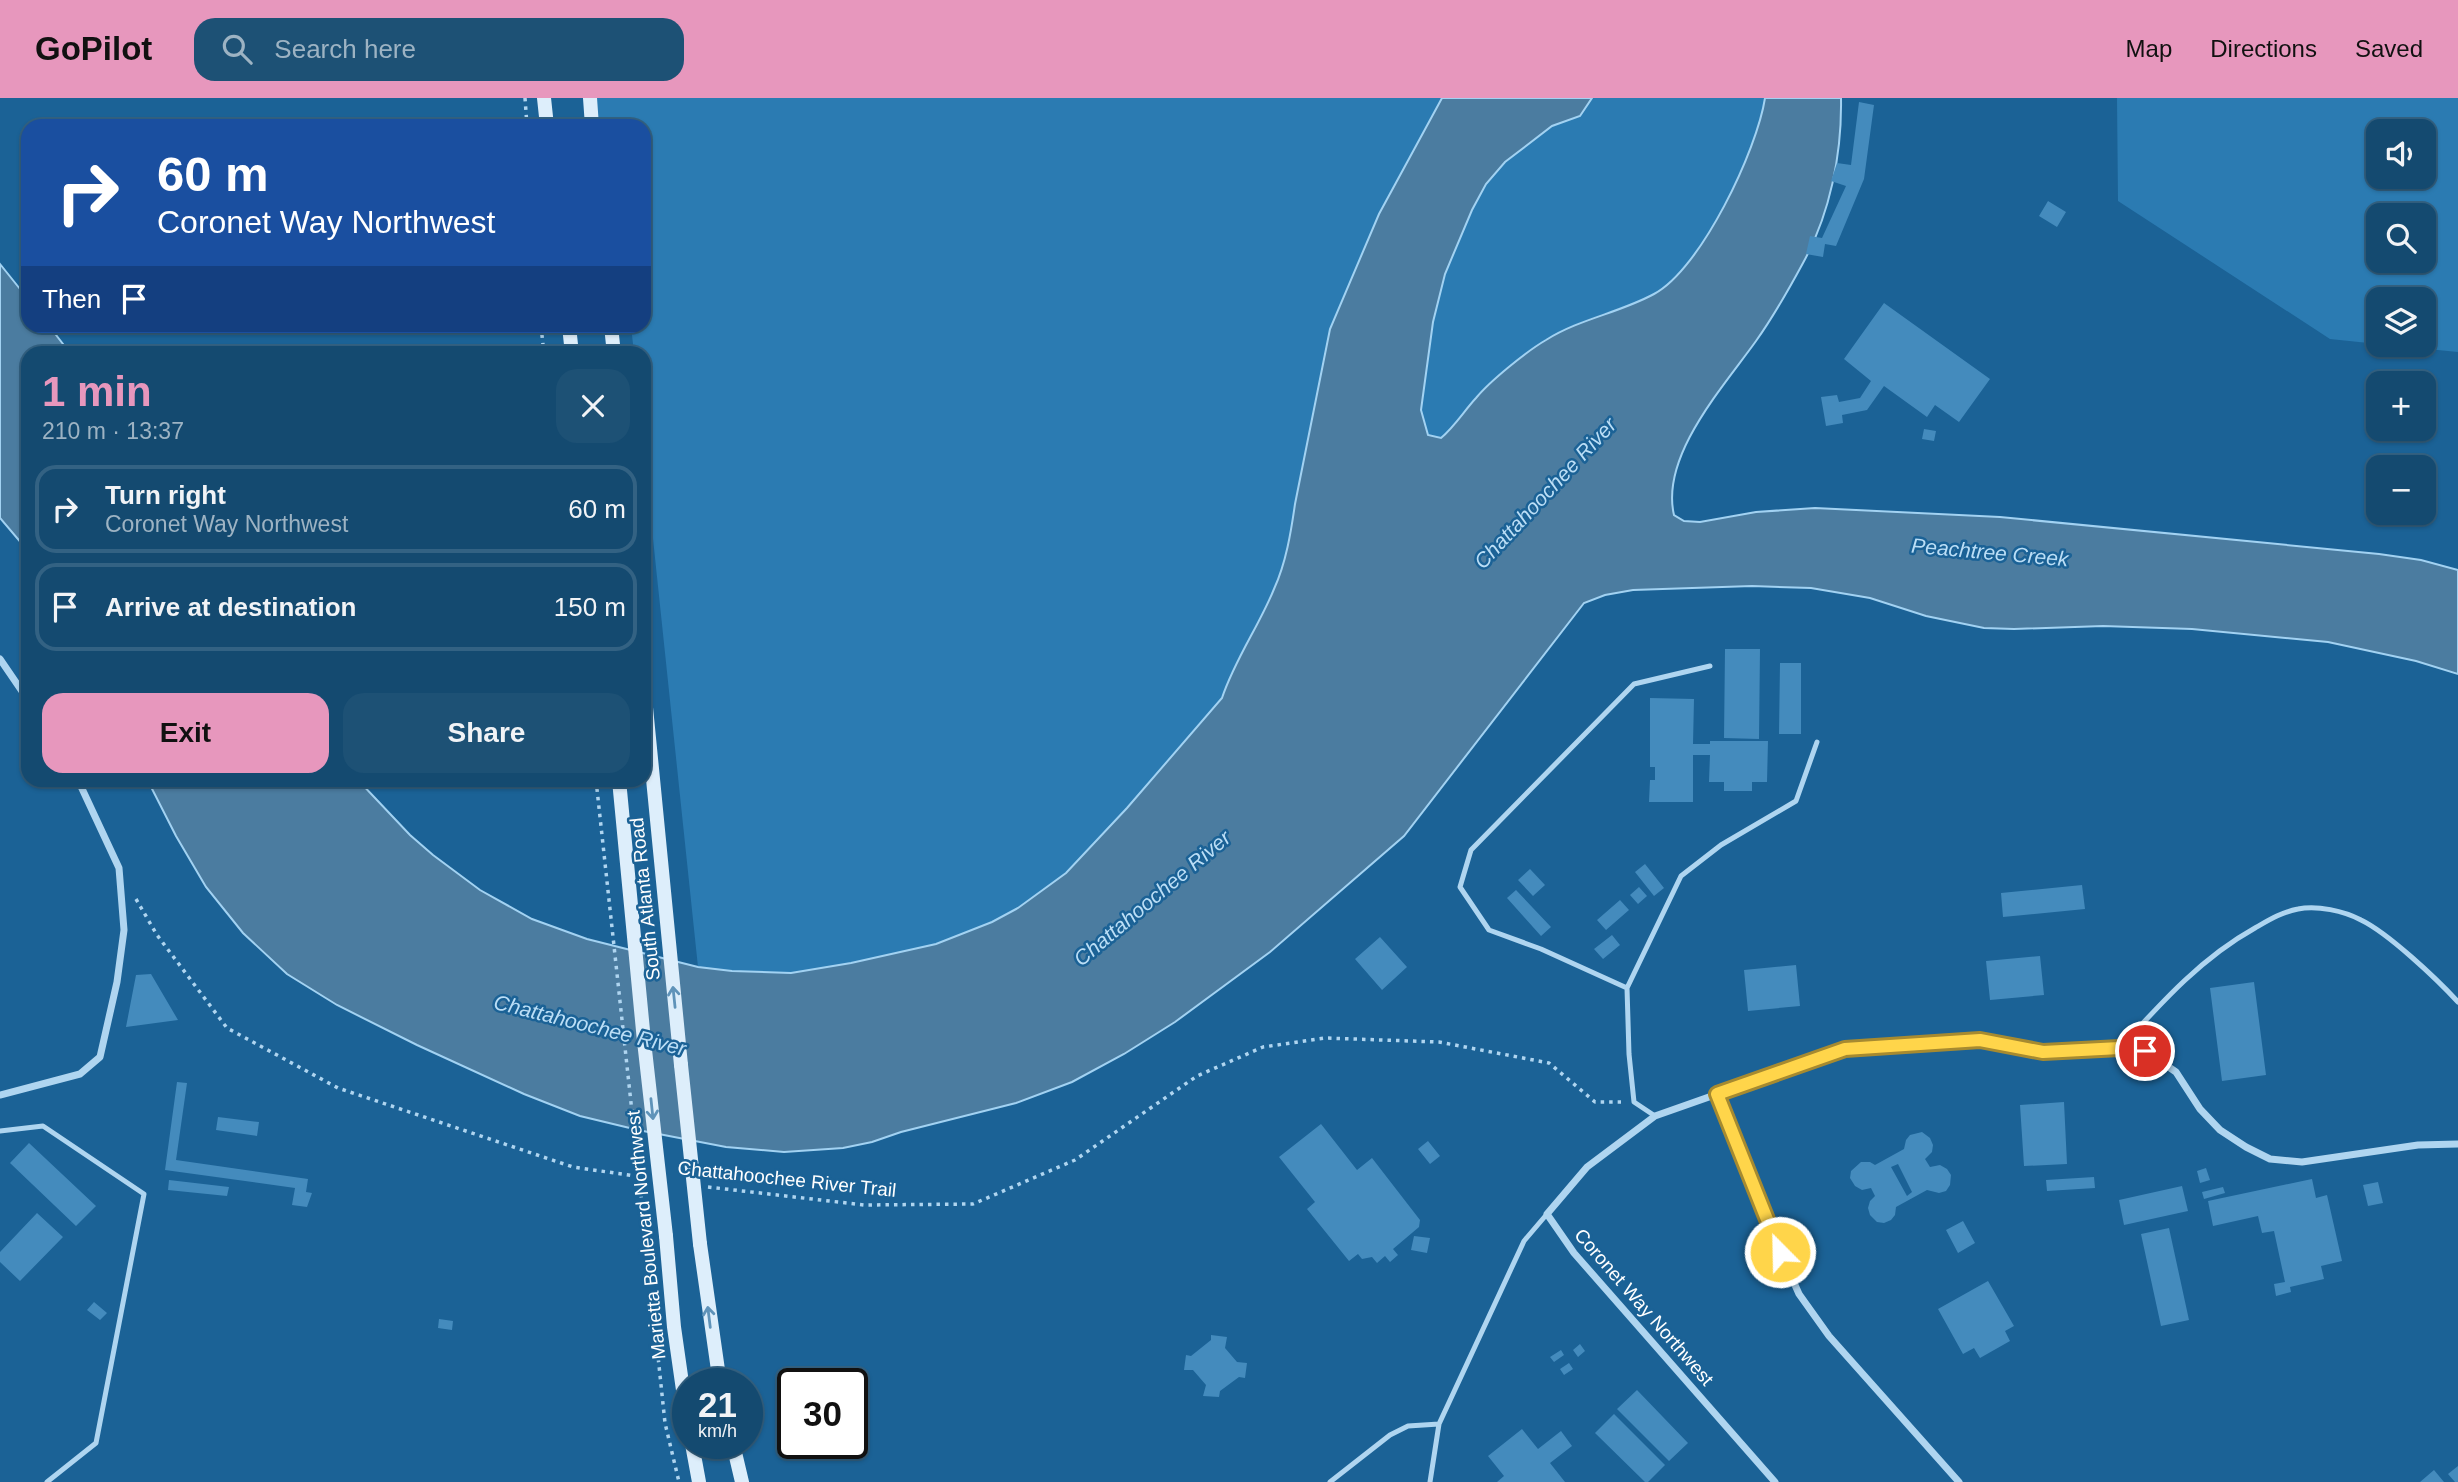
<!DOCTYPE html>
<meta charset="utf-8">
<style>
body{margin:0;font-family:Helvetica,sans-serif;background:#1d5175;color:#f1f3f6;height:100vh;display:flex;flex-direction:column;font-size:26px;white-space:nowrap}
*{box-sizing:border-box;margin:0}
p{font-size:23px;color:#9db3c3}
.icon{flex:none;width:38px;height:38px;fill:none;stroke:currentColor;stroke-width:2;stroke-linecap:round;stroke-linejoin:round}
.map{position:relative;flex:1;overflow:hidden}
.panel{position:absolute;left:21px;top:248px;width:630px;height:441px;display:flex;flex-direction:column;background:#144a70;border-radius:21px;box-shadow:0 2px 5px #0004,0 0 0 2px #336283}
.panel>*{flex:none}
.top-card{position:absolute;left:21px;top:21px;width:630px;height:214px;border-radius:21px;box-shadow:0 2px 5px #0004,0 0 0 2px #336283;background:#1a4fa0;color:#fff;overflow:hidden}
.buttons{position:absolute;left:2366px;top:21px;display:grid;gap:14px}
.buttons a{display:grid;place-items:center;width:70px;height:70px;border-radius:14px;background:#144a70;box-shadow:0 2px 5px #0004,0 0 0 2px #336283;font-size:35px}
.speed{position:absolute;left:672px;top:1270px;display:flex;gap:14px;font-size:35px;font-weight:700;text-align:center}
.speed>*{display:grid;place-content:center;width:91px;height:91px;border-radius:50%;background:#144a70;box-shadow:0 2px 5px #0004,0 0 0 2px #336283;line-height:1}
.speed small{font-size:18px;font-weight:400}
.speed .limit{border:4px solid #111;border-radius:10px;background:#fff;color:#111}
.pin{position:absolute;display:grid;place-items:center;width:60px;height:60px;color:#fff;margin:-30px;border:4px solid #fff;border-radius:50%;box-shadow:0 2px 7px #0007}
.me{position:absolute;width:77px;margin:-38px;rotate:337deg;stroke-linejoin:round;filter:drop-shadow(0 0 5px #0008)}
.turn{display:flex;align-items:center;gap:24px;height:147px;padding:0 21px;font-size:32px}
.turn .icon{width:91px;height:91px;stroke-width:2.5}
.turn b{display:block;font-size:49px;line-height:60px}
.then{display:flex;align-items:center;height:66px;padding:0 21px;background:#0003;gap:14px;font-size:26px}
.round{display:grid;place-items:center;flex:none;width:74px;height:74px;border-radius:21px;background:#1d5175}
.headline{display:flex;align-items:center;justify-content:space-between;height:119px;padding:0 21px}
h1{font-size:42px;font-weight:700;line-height:52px;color:#e797bd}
.button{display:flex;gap:14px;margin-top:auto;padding:14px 21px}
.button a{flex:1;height:80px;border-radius:21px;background:#e797bd;color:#111;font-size:28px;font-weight:700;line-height:80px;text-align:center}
.button a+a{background:#1d5175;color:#f1f3f6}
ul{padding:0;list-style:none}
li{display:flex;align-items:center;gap:21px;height:88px;margin:0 14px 10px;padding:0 7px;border:4px solid #336283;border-radius:21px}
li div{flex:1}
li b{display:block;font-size:26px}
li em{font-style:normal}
header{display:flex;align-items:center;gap:42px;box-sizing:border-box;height:98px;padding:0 35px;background:#e797bd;color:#111}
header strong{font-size:33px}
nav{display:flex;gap:38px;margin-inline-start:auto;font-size:24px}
.search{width:490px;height:63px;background:#1d5175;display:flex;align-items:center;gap:18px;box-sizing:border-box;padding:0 24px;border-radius:21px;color:#9db3c3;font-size:26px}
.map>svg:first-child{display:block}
.green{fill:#2b7bb2;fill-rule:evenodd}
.water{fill:#4b7ca0;stroke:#a2d2f2;stroke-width:2}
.building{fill:#448bbd;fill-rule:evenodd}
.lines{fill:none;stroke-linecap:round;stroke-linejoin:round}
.path{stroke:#afd5f0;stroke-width:3.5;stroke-dasharray:3.5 5;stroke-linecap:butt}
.lane{stroke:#afd5f0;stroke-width:5}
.street{stroke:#afd5f0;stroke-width:7}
.secondary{stroke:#ddeefb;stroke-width:14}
.path-bridge{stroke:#afd5f0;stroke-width:3.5;stroke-dasharray:3.5 5;stroke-linecap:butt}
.secondary-bridge{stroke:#ddeefb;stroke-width:14}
.oneway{stroke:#5f93b9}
.route-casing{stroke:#a68a30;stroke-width:18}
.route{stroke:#ffd54a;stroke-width:12}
.labels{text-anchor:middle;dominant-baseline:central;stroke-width:5;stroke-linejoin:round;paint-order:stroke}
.street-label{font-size:19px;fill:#fff;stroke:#1b6296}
.water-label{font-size:21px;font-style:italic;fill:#bbdef6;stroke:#1b6296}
</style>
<header>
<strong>GoPilot</strong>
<div class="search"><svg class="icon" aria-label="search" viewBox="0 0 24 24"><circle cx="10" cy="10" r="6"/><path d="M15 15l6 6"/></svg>Search here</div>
<nav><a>Map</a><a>Directions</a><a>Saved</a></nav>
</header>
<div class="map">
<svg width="2458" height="1384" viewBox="0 0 2458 1384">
<rect width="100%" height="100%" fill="#1b6296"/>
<path class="green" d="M594,0h848l-63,116 -49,115 -35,175c-4,28 -9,59 -21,85 -15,37 -39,71 -52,109l-95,110 -61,65 -48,35 -26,14 -56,22 -85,19 -60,10 -59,-2 -34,-4 -54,-514v-99l-10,-1 -3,-27h13v-200h-45z
M1592,0h173c-8,52 -64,171 -111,196 -25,13 -54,20 -80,31 -17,7 -35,20 -50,31 -16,11 -36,27 -48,42 -12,14 -21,28 -35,40l-13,-3 -7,-25 12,-88 12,-48 27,-64 14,-26 19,-22 48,-36 27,-10z
M2117,0h341v254l-71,-7h37v-46h-46v45l-48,-5 -212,-138zM2378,33h46v46h-46zM2378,117h46v46h-46z"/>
<path class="water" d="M1442,0h150l-12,18 -28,10 -47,36 -19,22 -14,26 -27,64 -12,48 -12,88 7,25 13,3c14,-12 23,-27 35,-40 14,-17 51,-47 70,-58 33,-21 73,-27 108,-46 47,-25 103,-144 111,-196h76c1,56 -11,116 -38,165 -14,26 -30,54 -47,78 -32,45 -96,115 -82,174l10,6 16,1 56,-10 59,-4 185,9 379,37 42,6 37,10v104l-42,-13 -88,-19 -136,-13 -89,-3 -89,3 -30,-1 -58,-12 -56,-18 -59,-10 -59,-2 -119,4 -28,5 -21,8 -180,233 -134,116 -95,70 -51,32 -52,28 -56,21 -115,29 -29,10 -29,6 -59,4 -58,-5 -88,-17 -58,-14 -56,-22 -107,-49 -80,-40 -50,-31 -44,-41 -37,-46 -30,-51 -28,-55h211l51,54 23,20 47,35 52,29 55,20 111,28 34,4 59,2 60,-10 85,-19 56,-22 26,-14 48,-35 61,-65 95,-110c13,-39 37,-72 52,-109 12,-26 17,-57 21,-85l35,-175 49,-115z
M0,166l28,35v27h21l21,27 -42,1v197l-28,-33z"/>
<path class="building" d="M1859,4l15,3 -10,74 -28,67 -11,-2 -2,13 -17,-3 4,-18 12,2 24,-52 -15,-5 6,-18 14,2z
M2048,103l18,11 -9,15 -18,-11z
M1884,205l106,76 -31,43 -24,-17 -8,12 -43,-31 -17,24 -25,5 1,8 -17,3 -5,-29 16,-2 2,7 21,-4 11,-17 -27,-22z
M1924,331l12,2 -2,10 -12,-2z
M1725,551h35l-1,90 -35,-1z
M1780,565h21v71h-22z
M1650,600l44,1 -1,45h17v-3h58l-1,41h-15v9h-28v-9h-15l1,-27h-17v47h-44l1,-22h5v-13h-5z
M1645,766l19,24 -10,8 -19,-24z
M1530,771l15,16 -12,11 -15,-16z
M2082,787l3,24 -82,8 -2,-24z
M1639,789l8,9 -9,8 -8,-9z
M1516,792l35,37 -10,9 -34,-38z
M1620,802l9,10 -23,20 -9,-10z
M1612,837l8,10 -17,14 -9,-10z
M1380,839l27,30 -25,23 -27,-31z
M2040,858l4,39 -54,5 -4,-39z
M1796,867l4,41 -52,5 -4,-41z
M151,876l27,46 -52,7 10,-52z
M2254,884l12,93 -44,6 -12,-93z
M177,984l10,1 -11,77 132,19 -2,13 6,1 -5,14 -15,-2 3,-17 -130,-18z
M2064,1004l3,62 -43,2 -4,-61z
M218,1019l41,5 -2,14 -41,-6z
M1321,1026l36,46 15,-12 48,62 -1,7 -26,22 5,6 -8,7 -5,-6 -8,7 -5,-6 -10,2 -4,-5 -9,7 -42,-52 8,-7 -36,-45z
M1922,1034l8,6 3,7 -1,7 -7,7 5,8 10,-2 7,4 4,6 -1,10 -4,6 -7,2 -12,-3 -31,17 -1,8 -4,5 -7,3 -7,-1 -7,-7 -2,-7 2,-7 5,-5 -4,-8 -9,2 -7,-4 -5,-8 1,-7 10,-9h9l5,3 29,-16 2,-9 4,-5zM1898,1066l14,28 -5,4 -16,-29z
M1428,1043l12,15 -10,8 -12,-15z
M29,1045l67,63 -20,20 -66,-63z
M2206,1070l4,12 -10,3 -3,-12z
M2094,1079l1,11 -48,3 -1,-11z
M2312,1081l4,19 11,-3 15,66 -21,5 3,13 -34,8 1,5 -15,4 -2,-12 11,-2 -11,-51 -12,2 -4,-17 -45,10 -5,-25z
M169,1082l60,7 -2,9 -59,-6z
M2378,1084l5,21 -15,3 -5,-21z
M2182,1088l6,25 -64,14 -5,-25z
M2223,1089l2,6 -21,6 -2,-7z
M37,1115l26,24 -43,44 -20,-19v-10z
M1963,1123l12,22 -17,10 -12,-23z
M2169,1130l20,92 -28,6 -20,-92z
M1414,1138l16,2 -3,15 -16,-3z
M1988,1183l26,45 -9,5 5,10 -30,17 -6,-10 -11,6 -25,-45z
M94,1204l13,11 -7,7 -13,-10z
M439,1221l14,2 -1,9 -14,-2z
M1211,1237l16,2 -2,11 12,14 10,1 -2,15 -6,-1 -19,14 -1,6 -16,-1 3,-11 -13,-15h-9l2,-15 5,1 20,-16z
M1580,1246l5,7 -7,6 -5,-7z
M1561,1252l3,5 -10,7 -4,-5z
M1569,1265l4,6 -9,6 -4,-6z
M1637,1292l51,53 -19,18 -52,-52z
M1614,1316l51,51 -17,17h-3l-50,-49z
M1522,1331l16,20 23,-18 11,15 -22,17 15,19h-68l7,-6 -16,-20z
M2458,1368v16h-3l-7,-8z
M2434,1372l10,12h-24z"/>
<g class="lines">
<path class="path" d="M525,0l2,28
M541,228l3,28
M136,801l21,36 70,93 111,60 235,79 69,10
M708,1089l156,18 109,-1 102,-44 122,-84 66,-29 62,-9 114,4 110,21 46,39h26
M645,1134l20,191 14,59"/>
<path class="lane" d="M1627,890l-86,-39 -52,-19 -29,-43 11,-37 163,-166 76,-18
M2120,950c41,-45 81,-90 135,-120 14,-8 27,-16 43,-19 19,-4 46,2 63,11 27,13 76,59 97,82
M1655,1018l-21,-14 -5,-48 -2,-66 54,-112 40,-31 75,-44 21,-59
M0,1033l43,-5 101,68 -48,249 -49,39
M1330,1384l60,-47 18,-9 31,-2
M1430,1384l9,-58 85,-183 23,-27"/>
<path class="street" d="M0,561l28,41
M1717,996l54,137 28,63 30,42 130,146
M0,997l80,-21 20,-17 17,-75 7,-52 -5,-62 -41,-88
M1775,1384l-201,-229 -27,-39 40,-47 68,-51 190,-67 135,-9 63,12 77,-4 25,3 31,21 24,37 20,21 26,17 24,12 32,3 116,-17 40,-1"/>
<path class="secondary" d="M544,0l3,28
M590,0l2,28
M569,228l3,28
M611,228l3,28
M644,589l37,378
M619,682l25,261
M666,1138l8,91 14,98
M700,1146l20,140
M692,1346l7,38
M733,1346l9,38"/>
<path class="path-bridge" d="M596,682l49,452"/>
<path class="secondary-bridge" d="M644,943l22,195
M681,967l19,179"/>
</g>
<defs><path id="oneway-shaft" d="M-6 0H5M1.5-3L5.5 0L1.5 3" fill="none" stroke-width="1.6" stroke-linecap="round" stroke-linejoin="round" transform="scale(1.75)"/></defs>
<g class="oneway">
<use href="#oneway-shaft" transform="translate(674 899) rotate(-96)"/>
<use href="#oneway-shaft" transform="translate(652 1011) rotate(84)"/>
<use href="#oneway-shaft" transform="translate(709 1219) rotate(-97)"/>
</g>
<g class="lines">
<g class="route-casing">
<path id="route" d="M1780,1154l-63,-158 128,-45 135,-9 63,12 77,-4 25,3"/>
</g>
<use href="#route" class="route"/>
</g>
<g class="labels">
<g class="street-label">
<text transform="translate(645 801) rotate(-96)">South Atlanta Road</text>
<text transform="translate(787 1081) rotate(6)">Chattahoochee River Trail</text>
<text transform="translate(646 1137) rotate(-96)">Marietta Boulevard Northwest</text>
<text transform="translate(1644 1209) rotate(49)">Coronet Way Northwest</text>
</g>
<g class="water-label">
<text transform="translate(1545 395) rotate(-47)">Chattahoochee River</text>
<text transform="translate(1990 454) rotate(5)">Peachtree Creek</text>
<text transform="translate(1152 800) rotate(-40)">Chattahoochee River</text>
<text transform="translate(590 927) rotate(14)">Chattahoochee River</text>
</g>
</g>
</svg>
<div class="buttons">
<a><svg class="icon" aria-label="sound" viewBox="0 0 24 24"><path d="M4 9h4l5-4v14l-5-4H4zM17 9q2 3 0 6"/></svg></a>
<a><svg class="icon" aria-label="search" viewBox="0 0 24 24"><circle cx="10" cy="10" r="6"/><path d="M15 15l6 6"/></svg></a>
<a><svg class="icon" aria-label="layers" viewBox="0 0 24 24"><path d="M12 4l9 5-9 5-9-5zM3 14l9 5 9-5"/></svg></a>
<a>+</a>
<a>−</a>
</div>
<div class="speed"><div>21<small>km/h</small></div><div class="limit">30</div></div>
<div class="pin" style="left:2145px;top:953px;background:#d93025"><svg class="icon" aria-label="arrive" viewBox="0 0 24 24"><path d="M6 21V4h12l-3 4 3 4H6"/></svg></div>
<svg class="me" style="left:1780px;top:1154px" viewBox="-20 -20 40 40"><circle r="17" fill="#ffd54a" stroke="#fff" stroke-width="3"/><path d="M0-11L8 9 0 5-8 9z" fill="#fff"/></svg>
<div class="top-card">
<div class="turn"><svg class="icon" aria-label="right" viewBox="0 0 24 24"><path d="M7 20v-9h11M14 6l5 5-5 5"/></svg><div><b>60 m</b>Coronet Way Northwest</div></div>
<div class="then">Then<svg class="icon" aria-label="arrive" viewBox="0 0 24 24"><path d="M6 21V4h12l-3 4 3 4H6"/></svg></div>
</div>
<section class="panel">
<div class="headline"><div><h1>1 min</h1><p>210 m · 13:37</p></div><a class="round"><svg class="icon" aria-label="close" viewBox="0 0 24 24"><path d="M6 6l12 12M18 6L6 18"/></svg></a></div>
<ul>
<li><svg class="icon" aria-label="right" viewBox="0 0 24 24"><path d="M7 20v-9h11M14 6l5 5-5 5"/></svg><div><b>Turn right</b><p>Coronet Way Northwest</p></div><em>60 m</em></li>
<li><svg class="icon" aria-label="arrive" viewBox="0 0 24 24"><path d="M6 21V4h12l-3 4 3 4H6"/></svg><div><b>Arrive at destination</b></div><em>150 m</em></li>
</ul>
<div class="button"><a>Exit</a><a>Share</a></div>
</section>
</div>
